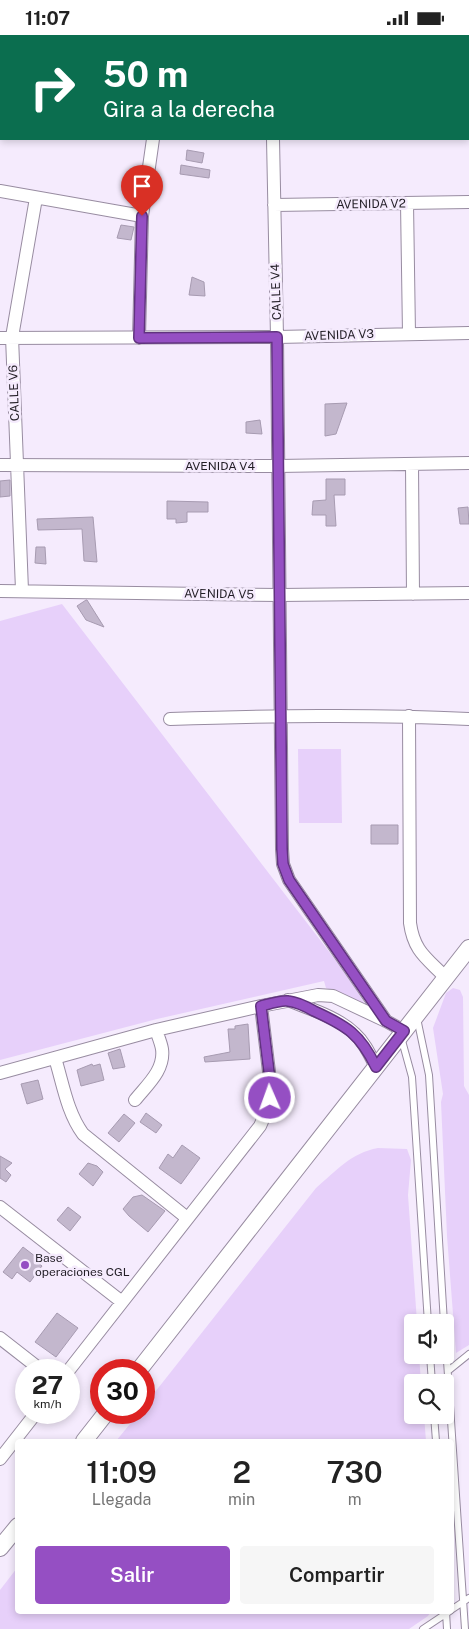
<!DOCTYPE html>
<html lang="es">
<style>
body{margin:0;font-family:"Public Sans",sans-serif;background:#f6f6f6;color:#222;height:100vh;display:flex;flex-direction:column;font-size:19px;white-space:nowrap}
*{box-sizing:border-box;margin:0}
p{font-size:16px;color:#767676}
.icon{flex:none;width:28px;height:28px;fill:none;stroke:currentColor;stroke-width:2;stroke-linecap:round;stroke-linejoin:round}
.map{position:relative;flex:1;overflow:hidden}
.sheet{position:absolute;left:15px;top:1404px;width:439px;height:175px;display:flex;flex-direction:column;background:#fff;border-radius:5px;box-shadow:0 2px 8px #0003}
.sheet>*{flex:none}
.hud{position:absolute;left:0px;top:0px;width:470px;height:105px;box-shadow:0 2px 8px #0003;background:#0b6e4f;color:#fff;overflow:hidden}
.buttons{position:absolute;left:404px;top:1279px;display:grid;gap:10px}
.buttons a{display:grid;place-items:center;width:50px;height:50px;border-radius:5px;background:#fff;box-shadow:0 2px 8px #0003;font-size:25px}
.speed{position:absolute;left:15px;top:1324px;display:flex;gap:10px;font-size:25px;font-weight:700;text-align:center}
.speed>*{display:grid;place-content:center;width:65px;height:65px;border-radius:50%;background:#fff;box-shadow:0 2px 8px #0003;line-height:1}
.speed small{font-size:12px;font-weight:400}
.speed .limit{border:8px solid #d22;background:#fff;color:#111}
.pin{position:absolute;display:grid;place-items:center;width:42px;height:42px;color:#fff;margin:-51px -21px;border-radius:50% 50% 50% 0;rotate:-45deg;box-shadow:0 0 5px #0007}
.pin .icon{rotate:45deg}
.me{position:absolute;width:55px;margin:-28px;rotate:358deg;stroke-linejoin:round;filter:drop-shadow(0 0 4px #0008)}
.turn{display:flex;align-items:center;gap:18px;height:105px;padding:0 20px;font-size:22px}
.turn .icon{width:65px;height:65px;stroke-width:2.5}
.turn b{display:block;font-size:35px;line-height:42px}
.eta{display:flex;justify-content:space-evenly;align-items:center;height:85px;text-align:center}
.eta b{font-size:30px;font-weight:600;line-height:35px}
.action{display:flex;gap:10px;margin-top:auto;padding:10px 20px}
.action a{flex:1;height:58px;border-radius:5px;background:#954fc3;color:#fff;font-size:20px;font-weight:600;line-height:58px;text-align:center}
.action a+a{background:#f6f6f6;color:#222}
.status{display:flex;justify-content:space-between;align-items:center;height:35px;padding:0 25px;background:#fff;direction:ltr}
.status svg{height:14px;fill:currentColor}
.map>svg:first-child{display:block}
.green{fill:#e7d0fa}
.building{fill:#c3b7cd;stroke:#a79bb1}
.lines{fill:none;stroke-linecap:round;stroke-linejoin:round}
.service-casing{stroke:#988ca1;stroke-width:8}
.minor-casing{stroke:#988ca1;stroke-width:14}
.tertiary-casing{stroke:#988ca1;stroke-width:18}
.service{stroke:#fff;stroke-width:6}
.minor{stroke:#fff;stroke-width:12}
.tertiary{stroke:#fff;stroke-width:16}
.route-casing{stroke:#61337f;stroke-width:12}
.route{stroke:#954fc3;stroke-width:9}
.poi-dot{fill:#954fc3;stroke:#f5ebfd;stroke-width:2}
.labels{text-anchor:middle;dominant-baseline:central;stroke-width:5;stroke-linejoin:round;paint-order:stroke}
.street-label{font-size:12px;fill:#221e26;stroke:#f5ebfd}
.poi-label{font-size:12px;fill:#221e26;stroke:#f5ebfd;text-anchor:start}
</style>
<div class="status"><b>11:07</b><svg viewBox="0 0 49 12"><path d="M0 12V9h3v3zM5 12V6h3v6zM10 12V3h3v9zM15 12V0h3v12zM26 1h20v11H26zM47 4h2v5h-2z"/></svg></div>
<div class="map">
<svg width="469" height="1594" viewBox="0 0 469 1594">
<rect width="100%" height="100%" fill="#f5ebfd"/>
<path class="green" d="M62,569l285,371 20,32 -15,-9 -26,-10 -2,-7 -167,38 -157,41v-439z
M298,714h43l1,74h-43z
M453,953l7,2 3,7 1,89 5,9v250l-13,8 -9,-117 -6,-134 2,-8 -10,-66 13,-35z
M378,1113l29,1 4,11 -3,35 9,127 -5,1v32h7l2,27 -9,1v32h12l2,26h-310l23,-28h5v-7l172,-218c20,-17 35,-35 62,-40z
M17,1533l1,43h413l-3,5 -19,13h-409v-39z"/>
<path class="building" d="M187,115l17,3 -2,10 -16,-3z
M181,130l29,5 -1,8 -29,-4z
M121,190l13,2 -3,13 -14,-2z
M192,242l12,5 1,14 -16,-1z
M347,368l-11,31 -11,2v-32z
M260,385l2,14 -16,-1v-11z
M326,444h19v16h-11l2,31h-10v-11h-14l1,-14 13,-1z
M10,445v16l-10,1v-16z
M167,466l41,1v10h-21v10l-11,1v-4h-9z
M468,472l1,17h-9l-2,-16z
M93,482l4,45 -13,-1 -2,-32 -44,1 -1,-11z
M36,512h9l1,17 -11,-1z
M86,565h1l17,27 -18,-7 -9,-14z
M371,790h27v19h-27z
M248,989l2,35 -45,3 -1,-5 26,-5 -2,-23h7v-3z
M120,1014l5,18 -12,2 -5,-16z
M92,1029l1,2 7,-2 4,16 -23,6 -4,-16z
M38,1045l5,19 -16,5 -6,-20z
M146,1078l16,12 -6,8 -16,-11z
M124,1079l11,9 -16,19 -11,-9z
M182,1110l18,13 -19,26 -22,-16 9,-14 5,4z
M0,1121l12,7 -7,6 6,6 -5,7 -6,-4z
M88,1128l9,3 6,6 -10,14 -14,-12z
M142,1160l23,16 -17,21 -19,-16 -6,-7 10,-12z
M68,1172l13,10 -11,14 -13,-11z
M23,1212l17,13 -3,2 5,4 -12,16 -13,-10 -5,7 -9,-7z
M57,1278l21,15 -22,29 -21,-15z"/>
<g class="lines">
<g class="service-casing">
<path id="service" d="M417,983l12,57 15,248
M401,1002l11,40 16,246
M445,1296l20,298
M430,1320l2,28
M448,1336l21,-17
M434,1380l2,26
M451,1575l18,-12
M446,1577l1,17
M423,1594l27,-18"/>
</g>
<g class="minor-casing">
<path id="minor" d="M27,0l7,1
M61,1v-1
M273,1v-1
M407,1v-1
M273,104l4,198 5,512 1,15 6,16 97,141
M0,156l142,25
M407,168l2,131
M274,170l195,-3
M0,303l277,-1 192,-4
M139,303l3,-122 11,-77
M0,430l278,1 191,-3
M412,430l1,129
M22,555l-10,-253 24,-139
M0,556l280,4 189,-2
M409,681l1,207c4,29 17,35 36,55
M170,684c100,-3 199,-5 299,0
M288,965c22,9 50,17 67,34 10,9 15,21 21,33
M55,1023c8,26 12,54 28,76l104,84
M0,1038l156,-43 105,-24 57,-11 15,1 53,25 18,10
M135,1065c12,-15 30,-30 27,-51 -1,-6 -4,-13 -6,-19
M0,1172l122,95
M0,1303l41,32
M69,1335l191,-244 7,-16 4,-22 -10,-82
M0,1424l36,-46"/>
</g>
<g class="tertiary-casing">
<path id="tertiary" d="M139,1335l330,-422
M84,1406l22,-28
M0,1513l18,-22"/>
</g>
<use href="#service" class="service"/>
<use href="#minor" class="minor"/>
<use href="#tertiary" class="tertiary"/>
</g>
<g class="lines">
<g class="route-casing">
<path id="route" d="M142,181l-3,122 138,-1 5,512 1,15 6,16 97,141 18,10 -28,36c-16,-33 -29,-41 -62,-56 -7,-4 -17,-9 -26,-10 -7,-1 -19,3 -27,5l10,82 -1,10"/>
</g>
<use href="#route" class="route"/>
</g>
<circle class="poi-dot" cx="25" cy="1230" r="5"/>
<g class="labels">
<g class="street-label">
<text transform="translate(371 169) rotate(-1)">AVENIDA V2</text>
<text transform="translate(276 257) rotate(-92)">CALLE V4</text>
<text transform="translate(339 300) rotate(-2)">AVENIDA V3</text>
<text transform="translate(14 358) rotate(-92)">CALLE V6</text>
<text x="220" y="431">AVENIDA V4</text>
<text transform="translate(219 559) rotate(1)">AVENIDA V5</text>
</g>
<g class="poi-label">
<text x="35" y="1223">Base<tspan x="35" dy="14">operaciones CGL</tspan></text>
</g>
</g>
</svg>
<div class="buttons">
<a><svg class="icon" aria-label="sound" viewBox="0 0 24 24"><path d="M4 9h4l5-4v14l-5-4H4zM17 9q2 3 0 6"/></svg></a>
<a><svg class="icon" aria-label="search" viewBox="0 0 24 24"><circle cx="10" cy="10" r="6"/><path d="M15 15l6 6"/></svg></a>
</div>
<div class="speed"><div>27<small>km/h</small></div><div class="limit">30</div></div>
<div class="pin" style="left:142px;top:181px;background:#d93025"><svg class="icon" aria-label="arrive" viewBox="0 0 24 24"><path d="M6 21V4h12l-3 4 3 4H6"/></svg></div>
<svg class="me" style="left:270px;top:1063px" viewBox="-20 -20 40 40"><circle r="17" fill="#954fc3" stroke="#fff" stroke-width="3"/><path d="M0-11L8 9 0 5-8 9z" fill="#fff"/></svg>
<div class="hud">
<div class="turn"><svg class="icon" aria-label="right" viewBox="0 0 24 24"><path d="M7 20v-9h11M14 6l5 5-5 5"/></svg><div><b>50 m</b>Gira a la derecha</div></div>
</div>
<section class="sheet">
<div class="eta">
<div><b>11:09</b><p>Llegada</p></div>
<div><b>2</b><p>min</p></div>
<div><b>730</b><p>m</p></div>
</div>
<div class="action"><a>Salir</a><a>Compartir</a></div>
</section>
</div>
